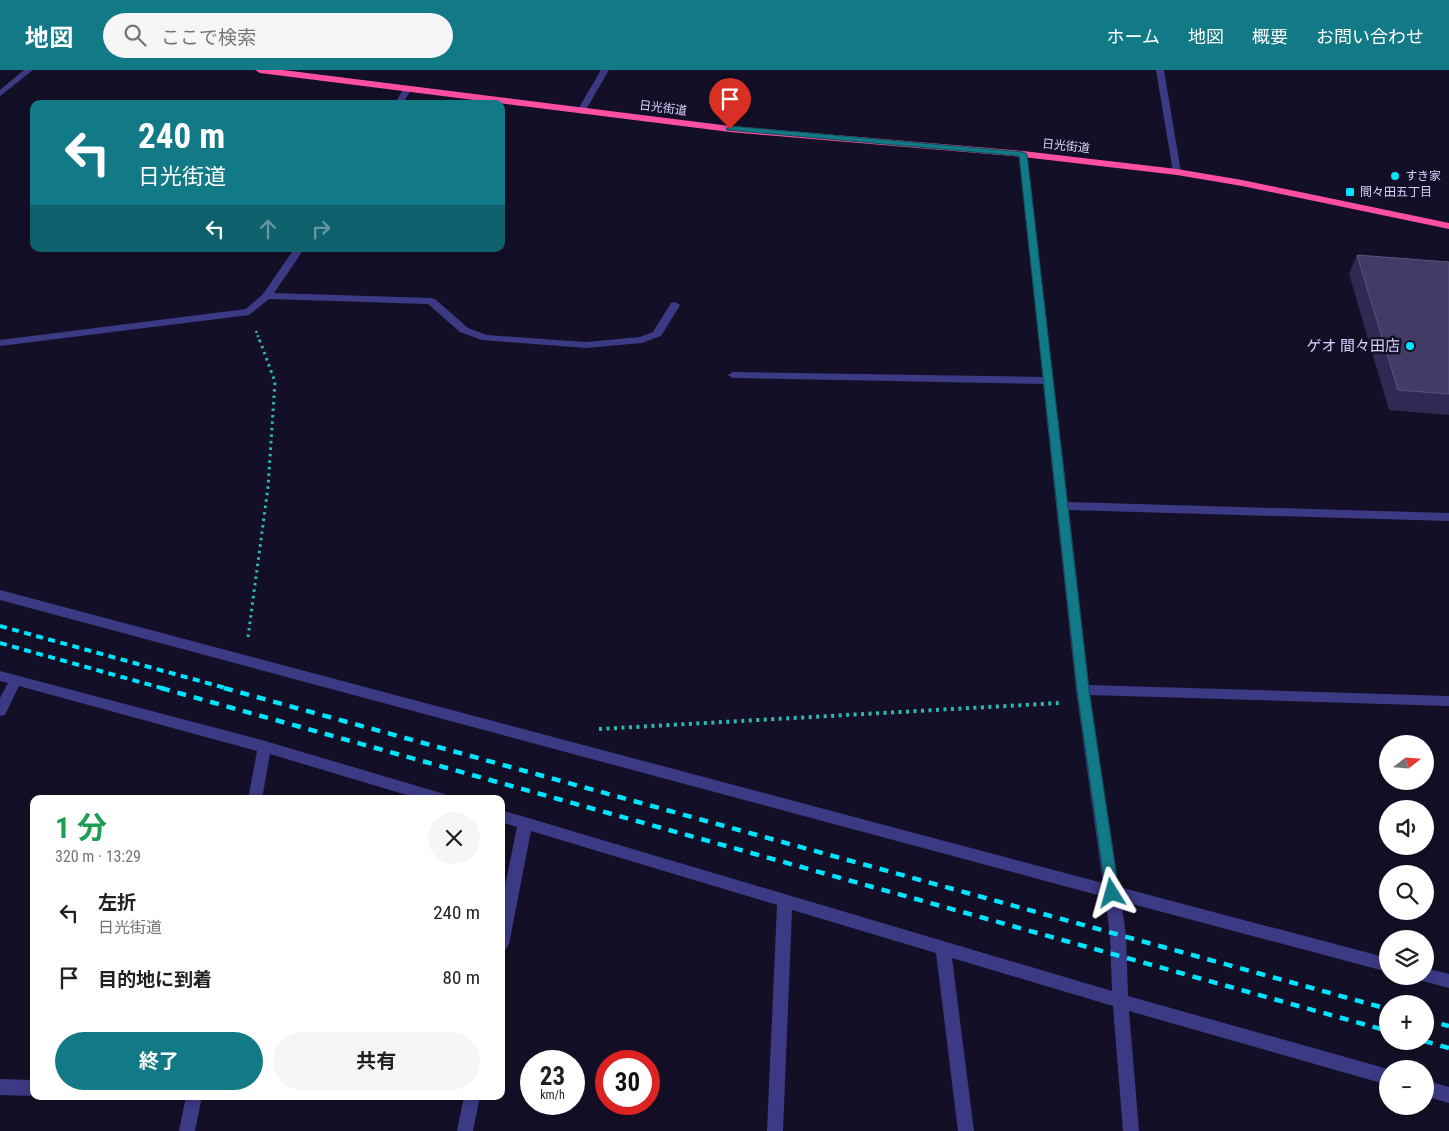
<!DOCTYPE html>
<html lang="ja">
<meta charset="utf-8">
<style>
body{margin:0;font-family:"Roboto Condensed","Noto Sans JP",sans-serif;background:#f6f6f6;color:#202124;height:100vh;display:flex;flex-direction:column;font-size:19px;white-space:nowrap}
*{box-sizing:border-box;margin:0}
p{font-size:16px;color:#757577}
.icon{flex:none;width:28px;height:28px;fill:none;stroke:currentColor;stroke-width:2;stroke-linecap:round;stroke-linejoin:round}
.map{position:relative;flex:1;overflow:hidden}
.sheet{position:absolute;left:30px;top:725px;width:475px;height:305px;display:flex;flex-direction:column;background:#fff;border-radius:10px;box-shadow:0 2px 8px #0003}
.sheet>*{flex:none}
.guide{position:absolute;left:30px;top:30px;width:475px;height:152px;border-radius:10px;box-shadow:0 2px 8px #0003;background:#127987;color:#fff;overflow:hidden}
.needle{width:32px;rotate:73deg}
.tools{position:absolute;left:1379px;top:665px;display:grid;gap:10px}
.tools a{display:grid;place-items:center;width:55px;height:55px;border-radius:50%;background:#fff;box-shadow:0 2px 8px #0003;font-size:25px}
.speed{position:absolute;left:520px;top:980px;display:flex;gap:10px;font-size:25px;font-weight:700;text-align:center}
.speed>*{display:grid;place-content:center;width:65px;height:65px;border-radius:50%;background:#fff;box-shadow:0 2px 8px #0003;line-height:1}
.speed small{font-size:12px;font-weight:400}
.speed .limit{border:8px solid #d22;background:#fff;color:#111}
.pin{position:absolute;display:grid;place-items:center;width:42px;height:42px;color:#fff;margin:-51px -21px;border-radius:50% 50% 50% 0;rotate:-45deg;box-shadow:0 0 5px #0007}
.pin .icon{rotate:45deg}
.me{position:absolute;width:55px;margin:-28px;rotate:352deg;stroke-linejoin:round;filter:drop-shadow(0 0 4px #0008)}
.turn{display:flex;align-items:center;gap:18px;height:105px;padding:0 25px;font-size:22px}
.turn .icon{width:65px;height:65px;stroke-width:2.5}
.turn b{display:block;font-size:35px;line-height:42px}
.lanes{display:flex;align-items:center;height:48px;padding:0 25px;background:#0003;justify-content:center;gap:25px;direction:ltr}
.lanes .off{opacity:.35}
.round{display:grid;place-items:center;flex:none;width:52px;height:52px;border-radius:26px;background:#f6f6f6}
.headline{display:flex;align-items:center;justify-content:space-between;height:85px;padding:0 25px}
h1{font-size:30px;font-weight:700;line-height:38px;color:#1e9e55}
.button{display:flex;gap:10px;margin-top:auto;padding:10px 25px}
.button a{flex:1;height:58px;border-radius:30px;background:#127987;color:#fff;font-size:20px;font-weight:700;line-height:58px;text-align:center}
.button a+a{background:#f6f6f6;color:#202124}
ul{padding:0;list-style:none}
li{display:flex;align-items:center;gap:15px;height:65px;padding:0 25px}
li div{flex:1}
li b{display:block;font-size:19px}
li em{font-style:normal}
header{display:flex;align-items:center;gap:30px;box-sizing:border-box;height:70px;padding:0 25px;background:#127987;color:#fff}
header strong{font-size:24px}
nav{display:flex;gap:28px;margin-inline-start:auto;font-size:18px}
.search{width:350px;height:45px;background:#f6f6f6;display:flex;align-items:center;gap:12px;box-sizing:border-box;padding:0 18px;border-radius:28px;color:#757577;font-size:19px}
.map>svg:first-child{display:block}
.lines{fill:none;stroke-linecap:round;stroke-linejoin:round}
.path-far2{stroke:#2fb8b0;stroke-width:2.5;stroke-dasharray:2 2.5;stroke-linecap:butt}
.path-far1{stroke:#2fb8b0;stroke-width:3;stroke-dasharray:2.5 4;stroke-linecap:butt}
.path{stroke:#2fb8b0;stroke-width:4;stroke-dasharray:3 4.5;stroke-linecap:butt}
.street{fill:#3d3a85;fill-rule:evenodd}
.highway{fill:#ff4fa3;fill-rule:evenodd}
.rail-far1{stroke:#00e5ff;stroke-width:4;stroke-dasharray:7 5.5;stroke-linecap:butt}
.rail{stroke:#00e5ff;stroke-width:4.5;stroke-dasharray:9 8;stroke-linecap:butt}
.wall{fill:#312854}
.building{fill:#433a66;stroke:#5a527e}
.route{fill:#127987;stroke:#0c4f58}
.poi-dot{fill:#00e5ff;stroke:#130f26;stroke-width:2}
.labels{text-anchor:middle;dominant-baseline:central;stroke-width:5;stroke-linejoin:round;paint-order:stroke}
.far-street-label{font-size:12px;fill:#d9d4ff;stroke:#130f26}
.far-poi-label{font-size:12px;fill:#d9d4ff;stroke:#130f26;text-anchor:start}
.poi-label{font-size:15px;fill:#d9d4ff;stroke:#130f26;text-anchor:end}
</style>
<header>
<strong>地図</strong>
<div class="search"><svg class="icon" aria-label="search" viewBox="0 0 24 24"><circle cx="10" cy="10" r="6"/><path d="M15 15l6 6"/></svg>ここで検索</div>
<nav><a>ホーム</a><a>地図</a><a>概要</a><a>お問い合わせ</a></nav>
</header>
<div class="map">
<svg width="1449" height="1061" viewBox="0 0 1449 1061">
<rect width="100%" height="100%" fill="#130f26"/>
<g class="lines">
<path class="path-far2" d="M256,261l4,11"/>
<path class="path-far1" d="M248,567l20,-150 7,-105 -15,-41"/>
<path class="path" d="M599,659l460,-26"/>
<path class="street" d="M24,0h9l-33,26v-6z
M601,0h8l-25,43h-6l-1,-2z
M1156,0h8l17,102 -4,3 -4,-3z
M405,17l7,2 -10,15h-8z
M1023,81l4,3 41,348 381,11v8l-380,-11 20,175 360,11v10l-359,-11 29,192 269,71v14l-267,-71 5,34 2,61 260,73v16l-259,-74 10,120h-16l-10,-125 -161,-48 22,173h-16l-22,-178 -144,-43 -9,221h-16l10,-226 -246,-74 -22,113 -3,5 -5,2v-46l16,-78 -16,-5v-12l611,181 -2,-56 -5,-38 -1105,-297v-10l1103,293 -27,-193 -33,-306 -310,-6 -5,-3 5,-3 310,5 -24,-223z
M294,179h10l-30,44 157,5 4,1 33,29 19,7 99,7 54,-5 13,-5 18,-29 4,-1 5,3 -19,31 -19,7 -56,5 -104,-8 -22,-8 -32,-28 -159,-5 -20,16 -249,31v-6l246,-31 17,-15z
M0,601l265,70 176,52 5,2 2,4h-28l-150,-45 -8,45h-14l9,-48 -238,-65 -14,29 -5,1v-18l8,-15 -8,-2z
M1425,898l24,6v14l-30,-8 -1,-4h7z
M0,1009l34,1v16l-34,-1z
M1425,1010l24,7v16l-24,-7z
M186,1026h16l-7,35h-16z
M464,1026h16l-7,35h-16z"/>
<path class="highway" d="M255,0h28l447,56 293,25 154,18 65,11 207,43v6l-207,-43 -65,-11 -154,-18 -293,-25 -470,-59z"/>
<path class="rail-far1" d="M0,556l229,63
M0,573l165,46"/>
<path class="rail" d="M161,618l1227,343
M224,618l1164,321
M1425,950l24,6
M1424,971l25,7"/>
</g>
<path class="wall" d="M1357,185l92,7v153l-60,-5 -40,-136z"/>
<path class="building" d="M1357,185l92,7v132l-51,-4z"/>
<path class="route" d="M730,56l293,26 4,2 62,536 30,203 -2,4 -5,2 -4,-2 -2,-4 -29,-203 -58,-534 -292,-26 -1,-1z"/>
<g class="poi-dot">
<circle cx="1395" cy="106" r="5"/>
<rect x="1345" y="117" width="10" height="10" rx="2.5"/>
<circle cx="1410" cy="276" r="5"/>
</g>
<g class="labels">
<g class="far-street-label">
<text transform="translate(663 38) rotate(7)">日光街道</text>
<text transform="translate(1066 76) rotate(6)">日光街道</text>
</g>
<g class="far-poi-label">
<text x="1405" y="106">すき家</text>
<text x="1360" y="122">間々田五丁目</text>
</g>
<g class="poi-label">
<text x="1400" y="276">ゲオ 間々田店</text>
</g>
</g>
</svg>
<div class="tools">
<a><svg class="needle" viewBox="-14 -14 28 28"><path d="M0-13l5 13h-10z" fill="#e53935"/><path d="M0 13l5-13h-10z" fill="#757577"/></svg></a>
<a><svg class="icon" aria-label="sound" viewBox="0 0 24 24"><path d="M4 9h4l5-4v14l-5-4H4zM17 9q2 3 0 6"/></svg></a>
<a><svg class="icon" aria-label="search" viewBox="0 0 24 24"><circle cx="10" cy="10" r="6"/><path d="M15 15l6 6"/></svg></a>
<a><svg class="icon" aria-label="layers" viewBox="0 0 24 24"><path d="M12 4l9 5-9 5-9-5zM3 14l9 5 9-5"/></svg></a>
<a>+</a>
<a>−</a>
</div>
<div class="speed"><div>23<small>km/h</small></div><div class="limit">30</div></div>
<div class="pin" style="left:730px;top:59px;background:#d93025"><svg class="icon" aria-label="arrive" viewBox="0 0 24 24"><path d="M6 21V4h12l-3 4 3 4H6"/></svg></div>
<svg class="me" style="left:1112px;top:823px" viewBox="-20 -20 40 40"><path d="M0-17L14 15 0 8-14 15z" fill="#127987" stroke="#fff" stroke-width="4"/></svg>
<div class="guide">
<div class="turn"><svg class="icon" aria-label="left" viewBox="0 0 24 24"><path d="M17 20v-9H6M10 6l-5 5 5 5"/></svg><div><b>240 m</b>日光街道</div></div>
<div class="lanes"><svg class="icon" aria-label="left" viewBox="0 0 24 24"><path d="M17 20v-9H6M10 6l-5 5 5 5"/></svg><svg class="icon off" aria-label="ahead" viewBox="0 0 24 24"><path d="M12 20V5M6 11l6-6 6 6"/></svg><svg class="icon off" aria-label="right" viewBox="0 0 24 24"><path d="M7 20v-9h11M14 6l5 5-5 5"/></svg></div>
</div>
<section class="sheet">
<div class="headline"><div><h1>1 分</h1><p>320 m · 13:29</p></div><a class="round"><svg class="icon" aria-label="close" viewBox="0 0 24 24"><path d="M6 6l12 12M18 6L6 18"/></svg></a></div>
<ul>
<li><svg class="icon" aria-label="left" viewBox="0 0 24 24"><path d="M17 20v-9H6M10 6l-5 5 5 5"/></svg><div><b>左折</b><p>日光街道</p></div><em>240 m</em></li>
<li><svg class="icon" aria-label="arrive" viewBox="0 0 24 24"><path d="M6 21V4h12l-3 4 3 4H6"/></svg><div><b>目的地に到着</b></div><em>80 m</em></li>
</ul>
<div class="button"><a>終了</a><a>共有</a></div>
</section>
</div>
